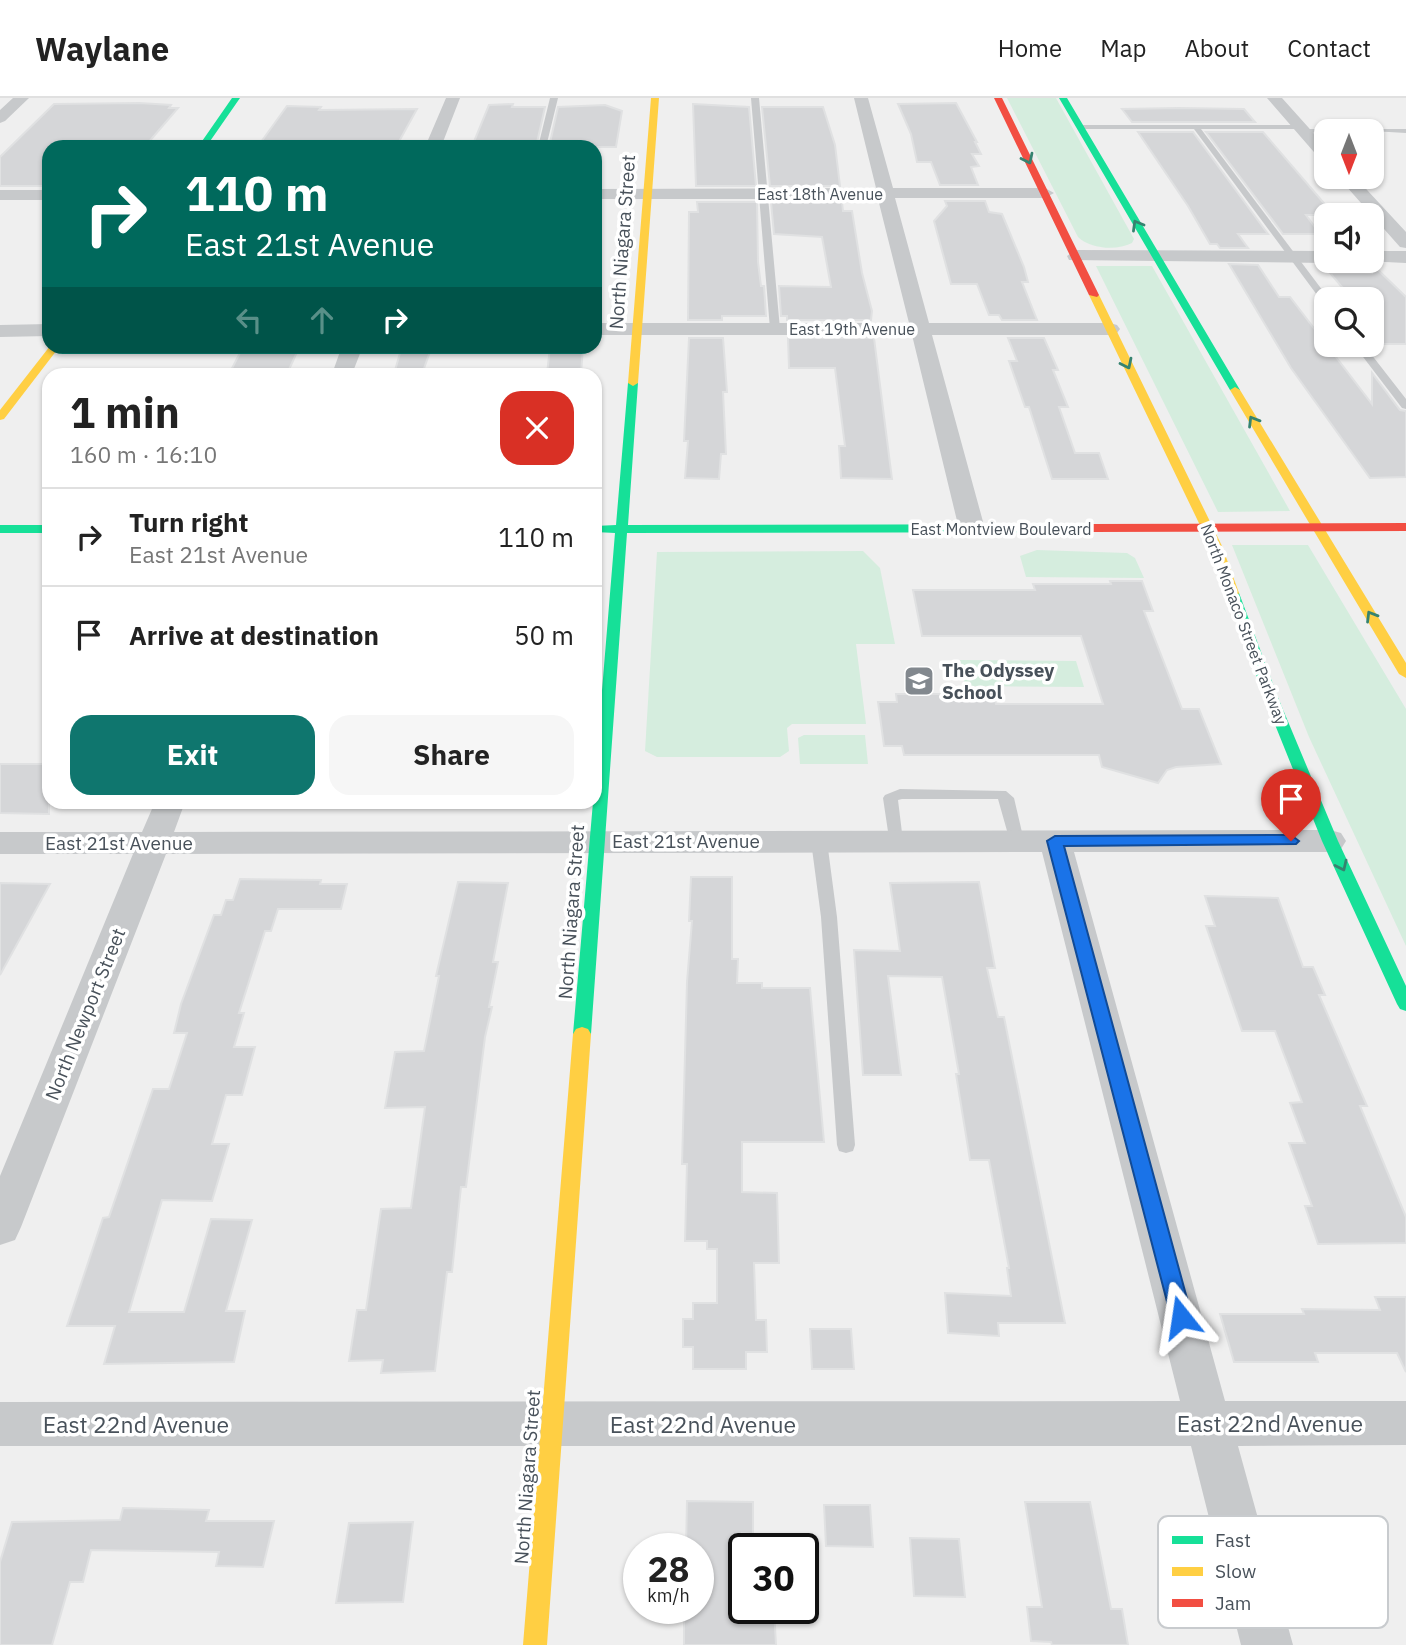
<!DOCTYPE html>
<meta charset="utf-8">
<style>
body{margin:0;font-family:"IBM Plex Sans",sans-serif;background:#f6f6f6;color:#222;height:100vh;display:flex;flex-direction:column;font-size:26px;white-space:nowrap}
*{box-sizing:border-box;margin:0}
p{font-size:23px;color:#767676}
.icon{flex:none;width:38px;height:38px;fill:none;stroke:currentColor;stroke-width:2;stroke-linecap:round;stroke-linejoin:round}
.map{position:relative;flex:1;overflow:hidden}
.panel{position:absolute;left:42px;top:270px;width:560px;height:441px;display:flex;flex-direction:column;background:#fff;border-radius:21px;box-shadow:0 2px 5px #0004}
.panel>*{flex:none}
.top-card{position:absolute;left:42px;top:42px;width:560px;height:214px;border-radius:21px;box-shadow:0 2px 5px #0004;background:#00695c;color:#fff;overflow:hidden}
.needle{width:46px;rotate:180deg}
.controls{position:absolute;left:1314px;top:21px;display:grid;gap:14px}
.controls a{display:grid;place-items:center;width:70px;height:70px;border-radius:14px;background:#fff;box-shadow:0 2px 5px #0004;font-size:35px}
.speed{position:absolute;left:623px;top:1435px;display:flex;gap:14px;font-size:35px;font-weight:700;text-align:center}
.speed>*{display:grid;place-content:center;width:91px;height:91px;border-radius:50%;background:#fff;box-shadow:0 2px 5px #0004;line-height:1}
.speed small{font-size:18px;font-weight:400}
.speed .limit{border:4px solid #111;border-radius:10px;background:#fff;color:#111}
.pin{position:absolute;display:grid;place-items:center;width:60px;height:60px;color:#fff;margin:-72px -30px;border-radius:50% 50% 50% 0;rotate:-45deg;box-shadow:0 0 7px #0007}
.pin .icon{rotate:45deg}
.me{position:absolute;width:77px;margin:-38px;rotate:345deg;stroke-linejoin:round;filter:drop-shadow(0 0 5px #0008)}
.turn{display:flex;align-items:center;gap:24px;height:147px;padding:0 28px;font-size:32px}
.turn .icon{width:91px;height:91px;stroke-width:2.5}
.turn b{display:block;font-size:49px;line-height:60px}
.lanes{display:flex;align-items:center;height:66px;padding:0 28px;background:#0003;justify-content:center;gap:35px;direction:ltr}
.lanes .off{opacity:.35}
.round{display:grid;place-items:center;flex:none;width:74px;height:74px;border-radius:21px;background:#f6f6f6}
.head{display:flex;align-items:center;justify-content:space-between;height:119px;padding:0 28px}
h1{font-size:42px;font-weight:800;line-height:52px}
.button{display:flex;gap:14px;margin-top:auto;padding:14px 28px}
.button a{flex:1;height:80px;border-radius:21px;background:#0f766e;color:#fff;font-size:28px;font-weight:800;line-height:80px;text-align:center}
.button a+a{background:#f6f6f6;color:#222}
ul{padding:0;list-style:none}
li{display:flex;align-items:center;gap:21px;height:98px;padding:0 28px;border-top:2px solid #e0e0e0}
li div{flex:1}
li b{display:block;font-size:26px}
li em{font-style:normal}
header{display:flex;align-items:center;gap:42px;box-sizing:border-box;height:98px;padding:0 35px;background:#fff;border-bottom:2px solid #e0e0e0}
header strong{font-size:33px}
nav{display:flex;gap:38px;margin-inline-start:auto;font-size:24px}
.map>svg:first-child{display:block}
.green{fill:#d5edde}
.building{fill:#d5d6d8;stroke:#e0e1e2;stroke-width:2}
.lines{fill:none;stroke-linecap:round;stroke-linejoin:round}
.lane{fill:#c7c9cb;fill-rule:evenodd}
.street{fill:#c7c9cb;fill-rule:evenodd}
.fast{fill:#16e098;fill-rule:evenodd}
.slow{fill:#ffcf43;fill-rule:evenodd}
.jam{fill:#f24e42;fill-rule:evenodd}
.oneway{stroke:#368370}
.route{fill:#1a73e8;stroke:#114b97;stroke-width:2}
.labels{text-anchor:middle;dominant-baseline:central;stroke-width:7;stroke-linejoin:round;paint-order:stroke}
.far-street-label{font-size:16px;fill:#48515a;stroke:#fff}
.street-label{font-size:19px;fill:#48515a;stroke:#fff}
.poi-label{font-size:19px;font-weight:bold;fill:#48515a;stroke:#fff;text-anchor:start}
.near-street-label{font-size:23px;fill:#48515a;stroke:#fff}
.key{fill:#fff;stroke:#c8cbce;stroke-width:2}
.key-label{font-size:19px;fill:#48515a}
</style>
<header>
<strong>Waylane</strong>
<nav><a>Home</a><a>Map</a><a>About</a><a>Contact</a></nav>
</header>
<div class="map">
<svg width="1406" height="1547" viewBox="0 0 1406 1547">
<rect width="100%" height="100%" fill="#efefef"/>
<path class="green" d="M1007,0h49l78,141 -2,4c-15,8 -42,6 -54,-6z
M1096,168h56l138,245 -72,1z
M1232,447h76l98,164v237l-97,-209z
M1037,452l90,3 8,5 9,20 -118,-1 -6,-21z
M863,453l17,17 15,76h-39l10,80h-74l-5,4 2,23 -9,6h-123l-12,-6 12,-199z
M960,562l116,1 8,26 -119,-1z
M804,637h61l3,29h-68l-2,-26z"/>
<path class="building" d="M139,5l32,2 -2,3h9l-30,35 -66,-1 -5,5h-28v39h-49v-29l54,-53z
M956,5l21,39h-2l6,12h-9l7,12 -8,1 7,18h-38l-9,-23h-14l-6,-28 -13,-30z
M513,6l-1,3h33l-9,40h-57l1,-3h-7l16,-39z
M693,6l56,3 7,79h-60z
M605,7l17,6 -6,36h-67l9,-40z
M287,8l34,1 -2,3 98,-1 -21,38 -135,-5z
M762,9h61l12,38 5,41h-70z
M1179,10l65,1 11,13h-123l-10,-13z
M1138,34h55l75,102h-30l10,14h-28l-3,-4h-7l-22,-38z
M1206,34h57l66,77h-3l5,6h-25l14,19h-37z
M945,103h40l4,11 13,2 22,53 4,15h-6l15,38h-35l-3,-5h-10l-12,-31h-26l-17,-63 13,-15z
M697,104h60l1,60 3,24h3l2,30h-44v4h-34l1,-108h9z
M771,104h71l1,9h9l10,62 10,38 -1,9h-84v-4h-6l-2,-30 52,1 -9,-50 -48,-3z
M1229,166l29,1 21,32h11l82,107v-31l28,37 6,1v66l-36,1 -79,-110z
M1372,166l34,33v47h-34v-45h-20l-22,-26h42z
M689,240h34l4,54h-4l3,62h-5l-2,25 -34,-1 3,-37h-4z
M788,240h86l18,141 -51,-1 -2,-32h6l-10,-78h-46z
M1008,240h36l14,32h-5l15,37h-9l16,46h24l9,26h-56l-23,-72h-4l-16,-46h8z
M402,248h30l-10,28h-28z
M243,249h44l-1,4 12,-1 -11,24h-58z
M550,249h33l-2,27h-34z
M1110,483h32l11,30h-9l38,98h17l22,55 -45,3 -9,3 -9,13 -56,-16 -3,-12h-195l-2,-9h-18l-6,-44h19l-1,-8h97l3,10h107l-22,-68h-159l-9,-46h122l-2,-6h78z
M0,666h49v50l-49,-1z
M691,779h41v82h6l-1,24h25v5h48l14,154h-82v50l35,1 2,70h-25l2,57h10l1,32h-21v17h-53v-22h-10v-28h10v-16h24v-54h-10v-8h-22l2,-77h-5l5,-182 5,-61h-3z
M240,781l81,1 -1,4h27l-6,25h-63l-7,22h-6l-26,82h5l-10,34h21l-13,48h-16l-14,49h17l-17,57 -50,-1 -33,112h55l27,-93 41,1 -26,91h19l-11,51 -130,2 11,-38h-48l36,-108 6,-1 44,-128h16l18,-56h-13l7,-29 33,-89h7l5,-15h7z
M458,784l50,1 -15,79h5l-9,45h3l-7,30 -19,150h-5l-9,85h-5l-12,99 -54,2 2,-13 -34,1 8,-51h9l15,-101 30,-1 14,-101 -40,1 10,-56 29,-1 15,-75h-3z
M979,784l16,86h-8l11,49h6l61,306h-67l1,13 -51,-3 -3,-40 66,3 -4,-28h2l-20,-108h-19l-14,-86h3l-17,-97 -54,-1 13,99h-38l-9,-125 46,1 -10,-68z
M0,785l50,1 -50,91z
M1205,798l73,2 25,69h10l12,28h-6l48,111h-7l46,111v26l-88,1 -13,-38h7l-23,-63h16l-15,-40 12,-1 -27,-71h-33l-36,-105h9z
M1375,1199h31v75l-9,-19h-82l3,9h-84l-14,-48h84l-2,-5 78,1z
M810,1231h41l3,40h-42z
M687,1403l66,1v32l-11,-1 -1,76 33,-1 2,37h-92v-35h14v-61h-12z
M1025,1404h65l21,107h11l6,36h-76l-1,-3 -20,-1 -4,-34h15z
M824,1407h46l3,42 -47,-1z
M123,1410l86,2 -3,11h68l-11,46 -47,-1 3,-14 -128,-2 -8,32h-13l-18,63h-52v-83l12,-40 108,-2z
M413,1424l-10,80 -67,1 13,-80z
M910,1440l49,1 6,58 -51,-1z"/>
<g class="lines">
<path class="lane" d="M550,0h8l-12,49h-8z
M751,0h8l21,231 -5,3 -5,-3z
M1077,27h227l-3,4h-100l128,170h-3v5l-3,-1 -129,-174h-114z
M1301,31h105v4l-34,-2 -68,2z
M1354,247h10l42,54v10l-4,-1z
M900,691l106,2 8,7 10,43 -3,4h-10l-13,-46h-96l-4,1 5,41 -3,4h-10l-7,-47 2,-3z
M819,738l8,5 10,76 18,228 -2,6 -7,2 -7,-2 -2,-6 -16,-228 -10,-76z"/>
<path class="street" d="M13,0h16l-24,23 -5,2v-13z
M446,0h14l-19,49h-16z
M854,0h14l25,90h152l9,5 -9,5h-150l34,125h181l7,2 3,4 -3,4 -7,2h-178l53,194 -4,5 -9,3 -9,-3 -4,-5 -47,-194h-317v-12h314l-31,-124h-283v-10l281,-1z
M1267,0h15l44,49v14l-6,-2z
M1338,79h17l51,55v16l-6,-1z
M0,92h49v10h-49z
M1076,152l250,1v10h7l-7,2 -257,-3 -2,-4z
M1372,153h34v12l-41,-2h7z
M49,226v12l-49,1v-12z
M342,248h21l-11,28h-20z
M155,704h30l-11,30 1156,-2 11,3 5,8 -5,8 -11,3h-256l151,549h181v44l-168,1 55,199h-52l-50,-199h-1191v-44l1180,-1 -138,-549 -876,2 -145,373 -6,13 -15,5v-69l133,-322h-133v-22h142z"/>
<path class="fast" d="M232,0h8l-34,49h-8z
M1059,0h8l173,292 -1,2 -9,-2z
M633,282l5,3 -10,142 462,-1 6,4 -6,4 -463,1 -36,501 -3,5 -6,2 -6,-2 -3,-5 20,-232h2v-27l20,-242 -20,-1v-6l21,-1 12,-142z
M0,427h49v8h-49z
M1233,491l6,4 40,107 59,141 68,145v25l-6,-2 -3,-5 -75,-163 -57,-141 -38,-107z"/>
<path class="slow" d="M651,0h8l-21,285 -5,3 -5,-3z
M1094,194l5,3 123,251 17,47 -2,3h-8l-2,-3 -17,-47 -121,-251z
M50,248h10l-56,73 -4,1v-10z
M1235,289l5,3 166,273v15l-7,-4 -169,-284z
M582,929l6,2 3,5 -44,611h-24l50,-611 3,-5z"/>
<path class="jam" d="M994,0h8l97,197 -2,2 -8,-2z
M1406,425v8l-316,1 -6,-4 6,-4z"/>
</g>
<defs><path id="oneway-chevron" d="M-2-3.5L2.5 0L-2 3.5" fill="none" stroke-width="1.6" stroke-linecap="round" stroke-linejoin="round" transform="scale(1.75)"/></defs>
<g class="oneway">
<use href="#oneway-chevron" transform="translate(1028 61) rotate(64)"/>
<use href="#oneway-chevron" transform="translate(1137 127) rotate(-120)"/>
<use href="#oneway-chevron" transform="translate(1127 266) rotate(64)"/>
<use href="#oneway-chevron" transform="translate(1253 323) rotate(-121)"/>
<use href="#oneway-chevron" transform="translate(1371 518) rotate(-121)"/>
<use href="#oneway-chevron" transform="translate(1342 768) rotate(65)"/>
</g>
<path class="route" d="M1291,737l8,6 -3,3 -232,2 128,471 -3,7 -8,3 -7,-3 -3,-7 -124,-476 8,-5z"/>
<defs>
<g id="school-square" transform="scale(1.575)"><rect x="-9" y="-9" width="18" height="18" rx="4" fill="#82888e" stroke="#fff"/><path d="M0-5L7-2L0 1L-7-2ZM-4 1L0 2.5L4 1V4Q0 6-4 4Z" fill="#fff"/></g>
</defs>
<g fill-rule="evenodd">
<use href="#school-square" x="919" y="583"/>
</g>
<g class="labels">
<g class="far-street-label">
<text x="820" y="96">East 18th Avenue</text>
<text x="852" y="231">East 19th Avenue</text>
<text x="1001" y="431">East Montview Boulevard</text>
<text transform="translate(1244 526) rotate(69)">North Monaco Street Parkway</text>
</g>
<g class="street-label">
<text transform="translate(622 144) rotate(-86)">North Niagara Street</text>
<text x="686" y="743">East 21st Avenue</text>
<text x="119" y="745">East 21st Avenue</text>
<text transform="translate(571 814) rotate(-86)">North Niagara Street</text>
<text transform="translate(85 916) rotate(-68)">North Newport Street</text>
<text transform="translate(527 1379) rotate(-86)">North Niagara Street</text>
</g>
<g class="poi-label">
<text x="942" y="572">The Odyssey<tspan x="942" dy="22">School</tspan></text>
</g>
<g class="near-street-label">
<text x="1270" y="1325">East 22nd Avenue</text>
<text x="136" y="1326">East 22nd Avenue</text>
<text x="703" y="1326">East 22nd Avenue</text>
</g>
</g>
<rect x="1158" y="1418" width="230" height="112" rx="10" class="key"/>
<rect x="1172" y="1438" width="31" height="8" fill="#16e098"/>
<rect x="1172" y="1469" width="31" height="9" fill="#ffcf43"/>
<rect x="1172" y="1501" width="31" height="8" fill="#f24e42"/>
<g class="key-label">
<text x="1215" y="1449">Fast</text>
<text x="1215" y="1480">Slow</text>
<text x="1215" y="1512">Jam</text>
</g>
</svg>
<div class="controls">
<a><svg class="needle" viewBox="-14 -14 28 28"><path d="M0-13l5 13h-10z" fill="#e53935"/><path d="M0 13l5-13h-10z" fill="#767676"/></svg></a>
<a><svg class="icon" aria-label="sound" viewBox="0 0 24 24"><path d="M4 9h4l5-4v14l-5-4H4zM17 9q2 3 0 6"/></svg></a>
<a><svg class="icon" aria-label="search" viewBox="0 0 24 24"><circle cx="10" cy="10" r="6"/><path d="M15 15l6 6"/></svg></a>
</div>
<div class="speed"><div>28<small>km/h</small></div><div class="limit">30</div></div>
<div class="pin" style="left:1291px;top:743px;background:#d93025"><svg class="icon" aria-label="arrive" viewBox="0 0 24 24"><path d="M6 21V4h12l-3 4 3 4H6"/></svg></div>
<svg class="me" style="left:1181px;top:1219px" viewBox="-20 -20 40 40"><path d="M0-17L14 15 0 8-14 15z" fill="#1a73e8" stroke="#fff" stroke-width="4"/></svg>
<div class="top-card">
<div class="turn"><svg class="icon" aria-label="right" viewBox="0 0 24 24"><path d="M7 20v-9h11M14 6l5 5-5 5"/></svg><div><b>110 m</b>East 21st Avenue</div></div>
<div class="lanes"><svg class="icon off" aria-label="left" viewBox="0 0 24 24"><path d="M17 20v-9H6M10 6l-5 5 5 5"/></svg><svg class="icon off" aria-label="ahead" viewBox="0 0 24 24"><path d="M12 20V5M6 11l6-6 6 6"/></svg><svg class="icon" aria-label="right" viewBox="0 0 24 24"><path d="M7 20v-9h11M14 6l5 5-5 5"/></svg></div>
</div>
<section class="panel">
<div class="head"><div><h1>1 min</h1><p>160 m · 16:10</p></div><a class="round" style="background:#d93025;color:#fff"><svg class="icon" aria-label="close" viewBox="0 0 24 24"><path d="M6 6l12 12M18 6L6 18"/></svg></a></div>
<ul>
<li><svg class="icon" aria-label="right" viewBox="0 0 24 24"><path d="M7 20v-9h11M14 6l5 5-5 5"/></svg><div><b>Turn right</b><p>East 21st Avenue</p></div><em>110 m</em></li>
<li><svg class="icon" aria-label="arrive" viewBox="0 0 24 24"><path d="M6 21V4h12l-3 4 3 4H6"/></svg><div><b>Arrive at destination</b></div><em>50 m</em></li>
</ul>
<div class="button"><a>Exit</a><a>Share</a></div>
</section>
</div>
